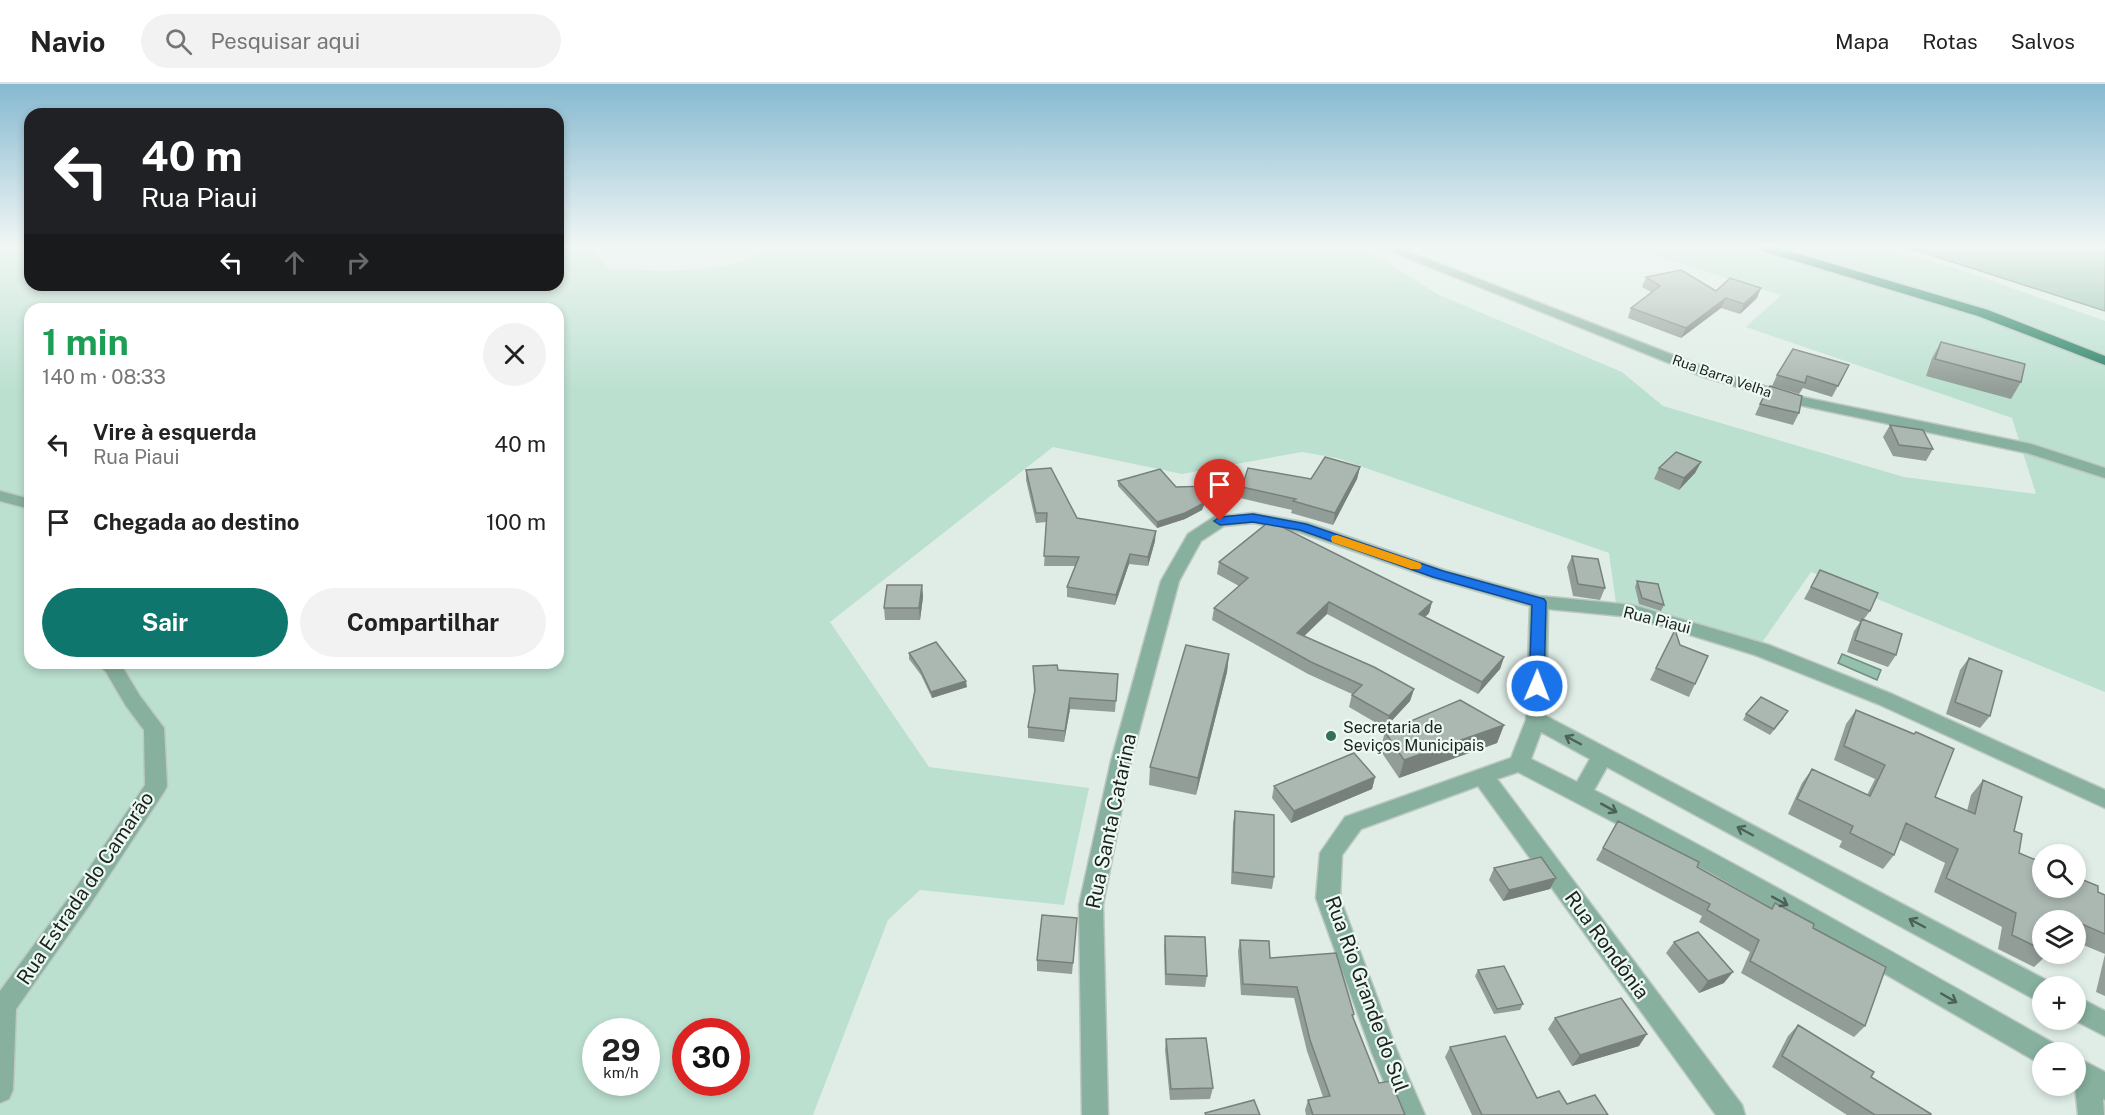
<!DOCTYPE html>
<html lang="pt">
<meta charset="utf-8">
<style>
body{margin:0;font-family:"Public Sans",sans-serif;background:#f2f2f2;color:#222;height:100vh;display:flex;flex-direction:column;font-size:22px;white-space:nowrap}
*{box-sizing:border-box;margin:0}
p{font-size:20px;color:#767676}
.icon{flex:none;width:33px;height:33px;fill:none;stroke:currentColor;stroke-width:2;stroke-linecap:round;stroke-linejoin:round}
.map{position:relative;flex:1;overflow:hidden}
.panel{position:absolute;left:24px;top:219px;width:540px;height:366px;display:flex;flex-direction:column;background:#fff;border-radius:18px;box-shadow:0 3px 9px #0003}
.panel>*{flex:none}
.hud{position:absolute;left:24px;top:24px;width:540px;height:183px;border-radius:18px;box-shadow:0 3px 9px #0003;background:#202124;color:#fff;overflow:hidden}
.buttons{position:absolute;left:2032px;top:760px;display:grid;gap:12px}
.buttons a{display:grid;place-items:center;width:54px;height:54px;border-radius:50%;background:#fff;box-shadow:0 3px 9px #0003;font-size:30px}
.speed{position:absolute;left:582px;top:934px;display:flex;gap:12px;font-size:30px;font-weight:700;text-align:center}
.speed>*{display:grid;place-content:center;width:78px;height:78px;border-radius:50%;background:#fff;box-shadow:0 3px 9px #0003;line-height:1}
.speed small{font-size:15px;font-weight:400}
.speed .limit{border:9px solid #d22;background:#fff;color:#111}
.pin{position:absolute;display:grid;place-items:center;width:51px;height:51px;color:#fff;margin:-62px -26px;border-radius:50% 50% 50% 0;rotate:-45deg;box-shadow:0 0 6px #0007}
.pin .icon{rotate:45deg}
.me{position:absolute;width:66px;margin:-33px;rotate:1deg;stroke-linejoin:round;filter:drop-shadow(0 0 4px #0008)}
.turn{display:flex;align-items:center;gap:21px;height:126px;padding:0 18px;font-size:27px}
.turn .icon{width:78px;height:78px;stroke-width:2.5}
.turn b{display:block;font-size:42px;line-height:51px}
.lanes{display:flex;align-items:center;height:57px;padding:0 18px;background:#0003;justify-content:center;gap:30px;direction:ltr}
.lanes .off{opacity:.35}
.round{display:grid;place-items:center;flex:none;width:63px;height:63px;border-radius:32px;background:#f2f2f2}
.head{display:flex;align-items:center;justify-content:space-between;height:102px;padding:0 18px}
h1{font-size:36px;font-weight:700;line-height:45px;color:#1e9e55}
.action{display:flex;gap:12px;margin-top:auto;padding:12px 18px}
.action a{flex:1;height:69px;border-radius:36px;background:#0f766e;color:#fff;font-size:24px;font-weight:700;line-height:69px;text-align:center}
.action a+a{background:#f2f2f2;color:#222}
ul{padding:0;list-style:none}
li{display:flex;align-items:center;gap:18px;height:78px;padding:0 18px}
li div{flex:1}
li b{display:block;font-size:22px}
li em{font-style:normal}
header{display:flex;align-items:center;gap:36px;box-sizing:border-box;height:84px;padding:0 30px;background:#fff;border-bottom:2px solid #e0e0e0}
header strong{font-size:28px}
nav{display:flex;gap:33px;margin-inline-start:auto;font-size:21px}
.search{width:420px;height:54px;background:#f2f2f2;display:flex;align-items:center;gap:15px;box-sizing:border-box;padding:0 21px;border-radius:33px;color:#767676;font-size:22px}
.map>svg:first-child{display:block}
.green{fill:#bbe0d0;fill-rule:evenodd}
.water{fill:#94c0ad;stroke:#709082;stroke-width:1.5}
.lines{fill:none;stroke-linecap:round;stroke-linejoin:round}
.minor-casing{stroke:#bdc8c3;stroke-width:3}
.major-casing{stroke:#bdc8c3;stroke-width:3}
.minor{fill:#87b09e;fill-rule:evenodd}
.major{fill:#237e61;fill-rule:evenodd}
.wall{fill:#939d98}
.shaded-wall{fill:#78807c}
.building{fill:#abb7b1;stroke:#78807c;stroke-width:1.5}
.oneway{stroke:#4c6158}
.route{fill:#1a73e8;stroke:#114b97;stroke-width:1.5}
.slow{fill:#f59e0b}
.poi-dot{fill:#336f59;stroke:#edfaf4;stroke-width:2}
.labels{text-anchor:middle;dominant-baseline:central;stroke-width:4.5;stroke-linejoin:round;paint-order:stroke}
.far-street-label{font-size:14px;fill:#1c201e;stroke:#edfaf4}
.street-label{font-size:16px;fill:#1c201e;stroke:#edfaf4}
.poi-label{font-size:16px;fill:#1c201e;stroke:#edfaf4;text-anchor:start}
.near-street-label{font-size:20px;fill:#1c201e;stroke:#edfaf4}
</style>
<header>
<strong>Navio</strong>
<div class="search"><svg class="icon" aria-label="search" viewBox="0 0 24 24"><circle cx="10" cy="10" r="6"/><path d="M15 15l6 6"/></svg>Pesquisar aqui</div>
<nav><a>Mapa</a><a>Rotas</a><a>Salvos</a></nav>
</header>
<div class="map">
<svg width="2105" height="1031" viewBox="0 0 2105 1031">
<rect width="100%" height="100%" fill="#e0ede7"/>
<path class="green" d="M0,163h30v38h528v-38h37l-2,3 15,19c36,0 132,10 154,-22h600l77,48 183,77 41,34 241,71 132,17 -24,-76 -266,-91 35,-32 -129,-40 -11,-8h238l85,24 141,50v371l-294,-120 -50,72 -145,-40 -7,-51 -272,-95 -35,-6 -120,22 -129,-27 -223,175 99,145 160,21 -25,117 -144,-15 -32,30 -75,195h-813zM30,225h528v354h-528zM596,948h50v51h-50zM686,948h50v51h-50z"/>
<path class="water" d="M1906,163h199v64z
M1842,570l39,16 -4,10 -39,-17z"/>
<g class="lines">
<g class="minor-casing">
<path id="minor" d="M1380,163h16l318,124 83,25 234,48 74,24v10l-78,-25 -233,-49 -90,-27z
M0,407l30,8v10l-30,-8z
M1253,429l55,10 136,47 95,26 94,9 136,40 123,49 213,96v18l-227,-104 -123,-49 -123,-38 -84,-8 -2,107 506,267 2,4h-11v15l-9,-3 -427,-232 -13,23c156,80 308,168 461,254l4,9h-16v11l-6,-2 -326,-189 -193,-101 -21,7 245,326 3,10h-29l-238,-329 -117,43 -19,26 -2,43 57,153 28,64h-27l-26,-62 -56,-155 4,-45 25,-36 166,-59 15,-38 4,-114 -98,-28 -133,-46 -46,-9 -29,3 -23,15 -22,40 -48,180 -28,144 5,210h-26l-3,-210 32,-144 50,-180 27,-47 26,-17zM1541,648l49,27 -13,23 -46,-23z
M96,579h24l20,33 24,32 3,58 -3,6 -75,114 -73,103 -3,81 -4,9 -9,4v-112l73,-99 72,-107 -1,-55 -18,-24 -20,-34z
M2076,912l29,15v25l-31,-16h2z
M2080,975l25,13v28l-2,-1 1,16h-26l-3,-29 1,-25z"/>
</g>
<g class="major-casing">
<path id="major" d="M1757,163h18l213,63 117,46v9l-127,-49 -219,-66z"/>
</g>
<use href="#minor" class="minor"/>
<use href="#major" class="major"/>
</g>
<path class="wall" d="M1646,193l70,14 41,7 -17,16 -19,-6 -40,30 -53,-20 3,-10 20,-16 -9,-5z
M1941,258l80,40 -10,17 -85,-23 6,-18z
M1849,281l-17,32 -29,-9 -4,6 -27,-8 5,-11z
M1760,320l39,9 -6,12 -38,-10z
M1890,341l43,24 -7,12 -33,-5 -10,-19z
M1701,378l-6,11 -16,17 -25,-11 5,-11z
M1360,383l-3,12 -24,46 -42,-12 1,-3 -52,-12 2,-11 69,-8z
M1026,386l51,48 78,23 -7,25 -19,-2 -14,41 -48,-8v-10l8,-21h-31l3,-44 -11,1 -10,-43z
M1118,397l58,6 34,-1 -1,6 -7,18 -17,9 -28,9 -39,-42z
M1572,472l33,32 -5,12 -27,-4 -6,-29z
M1219,478l213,40 -3,11 -4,4 79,40 -4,12 -22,25 -151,-80 -23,22 110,53 -4,12 -25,27 -36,-21 3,-13 -44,-20 -96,-54 2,-12 25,-22 -22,-12z
M1820,486l50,41 -6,8 32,36 -8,12 -41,-15 7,-21 6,-9 -56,-23z
M1637,497l27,24 -3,6 -22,-7 -4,-17z
M922,501l1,12 -3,23h-35l-1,-12z
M1675,546l5,15 15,39 -6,13 -39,-17z
M909,569l58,34 -35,11 -11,-23 -12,-16z
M1229,570l-2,18 -31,123 -47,-10 1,-18z
M1969,574l21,58 -10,12 -34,-14 14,-44z
M1033,582l25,4 60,4 -3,38 -45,-3 -6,33 -36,-4v-11l6,-34z
M1856,626l58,24 2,-2 19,65 32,14 4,-16 12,-15 31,51 5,22 86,42v101l-9,-4 9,-38 -29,-12v-21h-33v33h5l-14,13 -36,-18 4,-22 -68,-35 11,-29 -45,-23 -6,15 -11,14 -44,-22 3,-6 -54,-27 14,-31 10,-14 55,26 8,-16 -41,-19 12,-36z
M1746,630l38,4 -14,17 -27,-15z
M1504,641l-7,18 -98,35 -19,-28 5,-18z
M1375,693l-3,12 -81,34 -19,-25 2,-12z
M1235,727l39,66 -2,12 -41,-5 2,-61z
M1618,737l79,46 74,41 4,-5 38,25 52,98 -11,11 -113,-64 9,-21 -51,-30 3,-6 -106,-56z
M1494,784l56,21 -47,12 -14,-21z
M1076,846l-4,44 -35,-3v-11z
M1165,852l42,40 -2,11 -40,-2 -1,-38z
M1240,856l30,18 84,56 -1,4 26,65 26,32h-99l-1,-5 3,-10 15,-3 -16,-46 -13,-53 -53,-3 -3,-44z
M1674,858l50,41 -25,10 -33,-40z
M1478,886l45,34 -3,6 -26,4 -19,-38z
M1555,934l84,28 -67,20 -24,-37z
M1798,941l73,52 59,38h-83l-75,-48 16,-31z
M1166,955l47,49 -3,11 -40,1 -5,-50z
M1450,963l87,51 30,6 41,11h-136l-27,-58z"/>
<path class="shaded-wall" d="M1761,204l-4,10 -17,16 4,-10z
M1726,214l-5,10 -40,30 5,-10z
M1701,378l-6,11 -16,17 5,-12z
M1360,383l-3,12 -24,46 2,-12z
M1210,402l-1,6 -7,18 -17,9 -28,9v-6z
M1156,447l-1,10 -7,25v-9z
M1130,470l-1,10 -14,41 1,-10z
M922,501l1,12 -3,23 -1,-12z
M1329,518l-2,12 -32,31 2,-12z
M1432,518l-3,11 -13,13 3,-12z
M1229,570l-2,18 -31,123 2,-17z
M1504,573l-4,12 -22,25 4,-12z
M966,597l1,6 -35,11 -1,-6z
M1414,605l-4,12 -25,27 4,-12z
M1070,614v11l-6,33 1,-11z
M1504,641l-7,18 -98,35 5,-18z
M1375,693l-3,12 -81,34 3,-12z
M1556,794l-6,11 -47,12 6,-11z
M1733,888l-9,11 -25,10 9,-12z
M1647,950l-8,12 -67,20 8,-11z"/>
<path class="building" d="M1681,186l35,21 14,-13 31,10 -17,16 -18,-6 -40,30 -55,-20 29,-22 -14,-9z
M1941,258l84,22 -4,18 -86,-23z
M1793,265l56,16 -11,21 -31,-10 -2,7 -28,-8z
M1770,302l32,10 -3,17 -39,-9z
M1890,341l33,5 10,19 -34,-4z
M1676,368l25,10 -17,16 -25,-10z
M1325,373l35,10 -25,46 -42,-12 3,-2 -54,-12 6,-19 63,11z
M1051,384l26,50 79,13 -8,26 -18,-3 -14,41 -49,-8 12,-30 -35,-1 3,-43h-11l-10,-43z
M1160,385l16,18 34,-1 -8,18 -17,9 -28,9 -39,-41z
M1270,437l162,81 -13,12 85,43 -22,25 -153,-80 -32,31 77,34 40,22 -25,27 -37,-21 10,-10 -51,-23 -97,-54 34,-30 -29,-16z
M1572,472l26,3 7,29 -27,-4z
M1820,486l58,23 -8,18 -59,-24z
M1637,497l21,3 6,21 -22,-7z
M887,501h35l-3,23h-35z
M1862,535l40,15 -6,21 -41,-15z
M1675,546l5,15 28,11 -13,28 -39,-16z
M936,558l30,39 -35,11 -11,-23 -11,-16z
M1186,561l43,9 -31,124 -48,-11z
M1969,574l33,13 -12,45 -35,-14z
M1057,581l1,5 60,4 -2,27 -46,-3 -5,33 -37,-4 7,-37 -2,-24z
M1761,613l27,14 -14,18 -28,-15z
M1460,616l44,25 -100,35 -19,-28z
M1856,626l58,24 2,-2 38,17 -19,48 40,17 8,-34 39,17 -8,34 8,3 -3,19 24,10v25h33v-11l22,9v6l7,3v39l-49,-21 -1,8h-12v29l-31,-15 4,-22 -70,-35 12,-29 -52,-26 -12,32 -44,-22 3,-7 -56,-27 15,-30 58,27 15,-31 -41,-19z
M1354,669l21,24 -81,34 -20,-25z
M1235,727l39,4v62l-41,-5z
M1618,737l81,41 -2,5 75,42 3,-6 39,21 -1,4 73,39 -21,59 -115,-65 9,-21 -52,-30 3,-6 -107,-56z
M1541,773l15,21 -47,12 -15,-22z
M1042,831l35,3 -4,45 -36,-3z
M1698,848l35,40 -25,9 -34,-39z
M1165,852l40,1 2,39 -41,-2z
M1240,856l29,1 1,17 66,-5 18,61 -2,1 27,68 12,-2 14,34h-92l-5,-15 22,-4 -20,-56 -13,-53 -54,-3z
M1504,882l19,38 -26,5 -19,-39z
M1621,914l26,36 -67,21 -25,-37z
M1798,941l76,47 -3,5 60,37 -1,1h-55l-93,-59z
M1505,952l32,62 22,-7 8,13 28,-9 13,20h-126l-32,-68z
M1206,954l7,50 -42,1 -5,-50z
M1254,1016l6,15h-54l-1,-2z"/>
<defs><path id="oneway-shaft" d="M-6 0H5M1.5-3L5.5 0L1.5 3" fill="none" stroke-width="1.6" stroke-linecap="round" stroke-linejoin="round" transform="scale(1.5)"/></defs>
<g class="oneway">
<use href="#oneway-shaft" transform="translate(1573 656) rotate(-152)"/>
<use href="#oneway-shaft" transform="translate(1609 724) rotate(29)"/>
<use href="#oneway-shaft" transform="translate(1745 747) rotate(-152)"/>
<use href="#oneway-shaft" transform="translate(1780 817) rotate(29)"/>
<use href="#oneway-shaft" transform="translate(1917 839) rotate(-152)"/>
<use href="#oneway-shaft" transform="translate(1949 914) rotate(30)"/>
</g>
<linearGradient id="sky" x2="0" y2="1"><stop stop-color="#86b9d0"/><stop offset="0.53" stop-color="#f1f7f4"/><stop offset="1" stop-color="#f1f7f4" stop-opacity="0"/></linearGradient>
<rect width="2105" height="307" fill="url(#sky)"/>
<path class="route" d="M1253,430l53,10 137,47 101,28 2,3 -2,84 -2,4h-11l-2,-4 3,-81 -99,-28 -133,-47 -47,-8 -33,3 -6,-4 6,-4z"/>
<path class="slow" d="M1337,451l83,28 2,3 -2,3h-9l-79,-27 -1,-3 1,-3z"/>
<circle class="poi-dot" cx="1331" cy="652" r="6"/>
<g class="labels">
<g class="far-street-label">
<text transform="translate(1722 292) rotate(19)">Rua Barra Velha</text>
</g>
<g class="street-label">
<text transform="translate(1657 536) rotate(14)">Rua Piaui</text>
</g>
<g class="poi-label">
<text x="1343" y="643">Secretaria de<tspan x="1343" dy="18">Seviços Municipais</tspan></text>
</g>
<g class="near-street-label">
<text transform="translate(1111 737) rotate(-78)">Rua Santa Catarina</text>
<text transform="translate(85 804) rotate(-56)">Rua Estrada do Camarão</text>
<text transform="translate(1607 861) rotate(54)">Rua Rondônia</text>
<text transform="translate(1367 910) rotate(70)">Rua Rio Grande do Sul</text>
</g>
</g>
</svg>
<div class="buttons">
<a><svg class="icon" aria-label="search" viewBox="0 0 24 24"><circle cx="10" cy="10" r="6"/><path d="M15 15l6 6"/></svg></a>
<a><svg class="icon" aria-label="layers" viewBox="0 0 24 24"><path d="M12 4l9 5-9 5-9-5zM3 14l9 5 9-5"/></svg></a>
<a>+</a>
<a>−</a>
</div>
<div class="speed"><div>29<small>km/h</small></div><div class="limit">30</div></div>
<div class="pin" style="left:1220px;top:437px;background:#d93025"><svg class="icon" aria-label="arrive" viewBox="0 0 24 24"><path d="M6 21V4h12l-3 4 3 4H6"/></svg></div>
<svg class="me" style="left:1537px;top:602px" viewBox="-20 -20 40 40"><circle r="17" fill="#1a73e8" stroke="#fff" stroke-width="3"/><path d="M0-11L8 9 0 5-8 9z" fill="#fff"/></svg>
<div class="hud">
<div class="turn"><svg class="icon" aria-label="left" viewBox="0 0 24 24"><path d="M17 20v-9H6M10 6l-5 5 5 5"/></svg><div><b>40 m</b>Rua Piaui</div></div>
<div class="lanes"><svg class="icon" aria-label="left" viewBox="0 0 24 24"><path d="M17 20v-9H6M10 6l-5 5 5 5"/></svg><svg class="icon off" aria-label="ahead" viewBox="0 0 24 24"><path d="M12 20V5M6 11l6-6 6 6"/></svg><svg class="icon off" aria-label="right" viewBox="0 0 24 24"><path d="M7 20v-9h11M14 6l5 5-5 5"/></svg></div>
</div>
<section class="panel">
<div class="head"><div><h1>1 min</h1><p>140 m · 08:33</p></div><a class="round"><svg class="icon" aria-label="close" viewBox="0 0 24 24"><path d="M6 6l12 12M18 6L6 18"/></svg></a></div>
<ul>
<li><svg class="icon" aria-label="left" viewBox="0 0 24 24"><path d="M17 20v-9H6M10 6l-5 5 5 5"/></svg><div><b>Vire à esquerda</b><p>Rua Piaui</p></div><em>40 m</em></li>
<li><svg class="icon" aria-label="arrive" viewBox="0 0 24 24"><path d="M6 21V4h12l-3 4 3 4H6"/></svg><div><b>Chegada ao destino</b></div><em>100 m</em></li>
</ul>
<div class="action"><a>Sair</a><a>Compartilhar</a></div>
</section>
</div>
